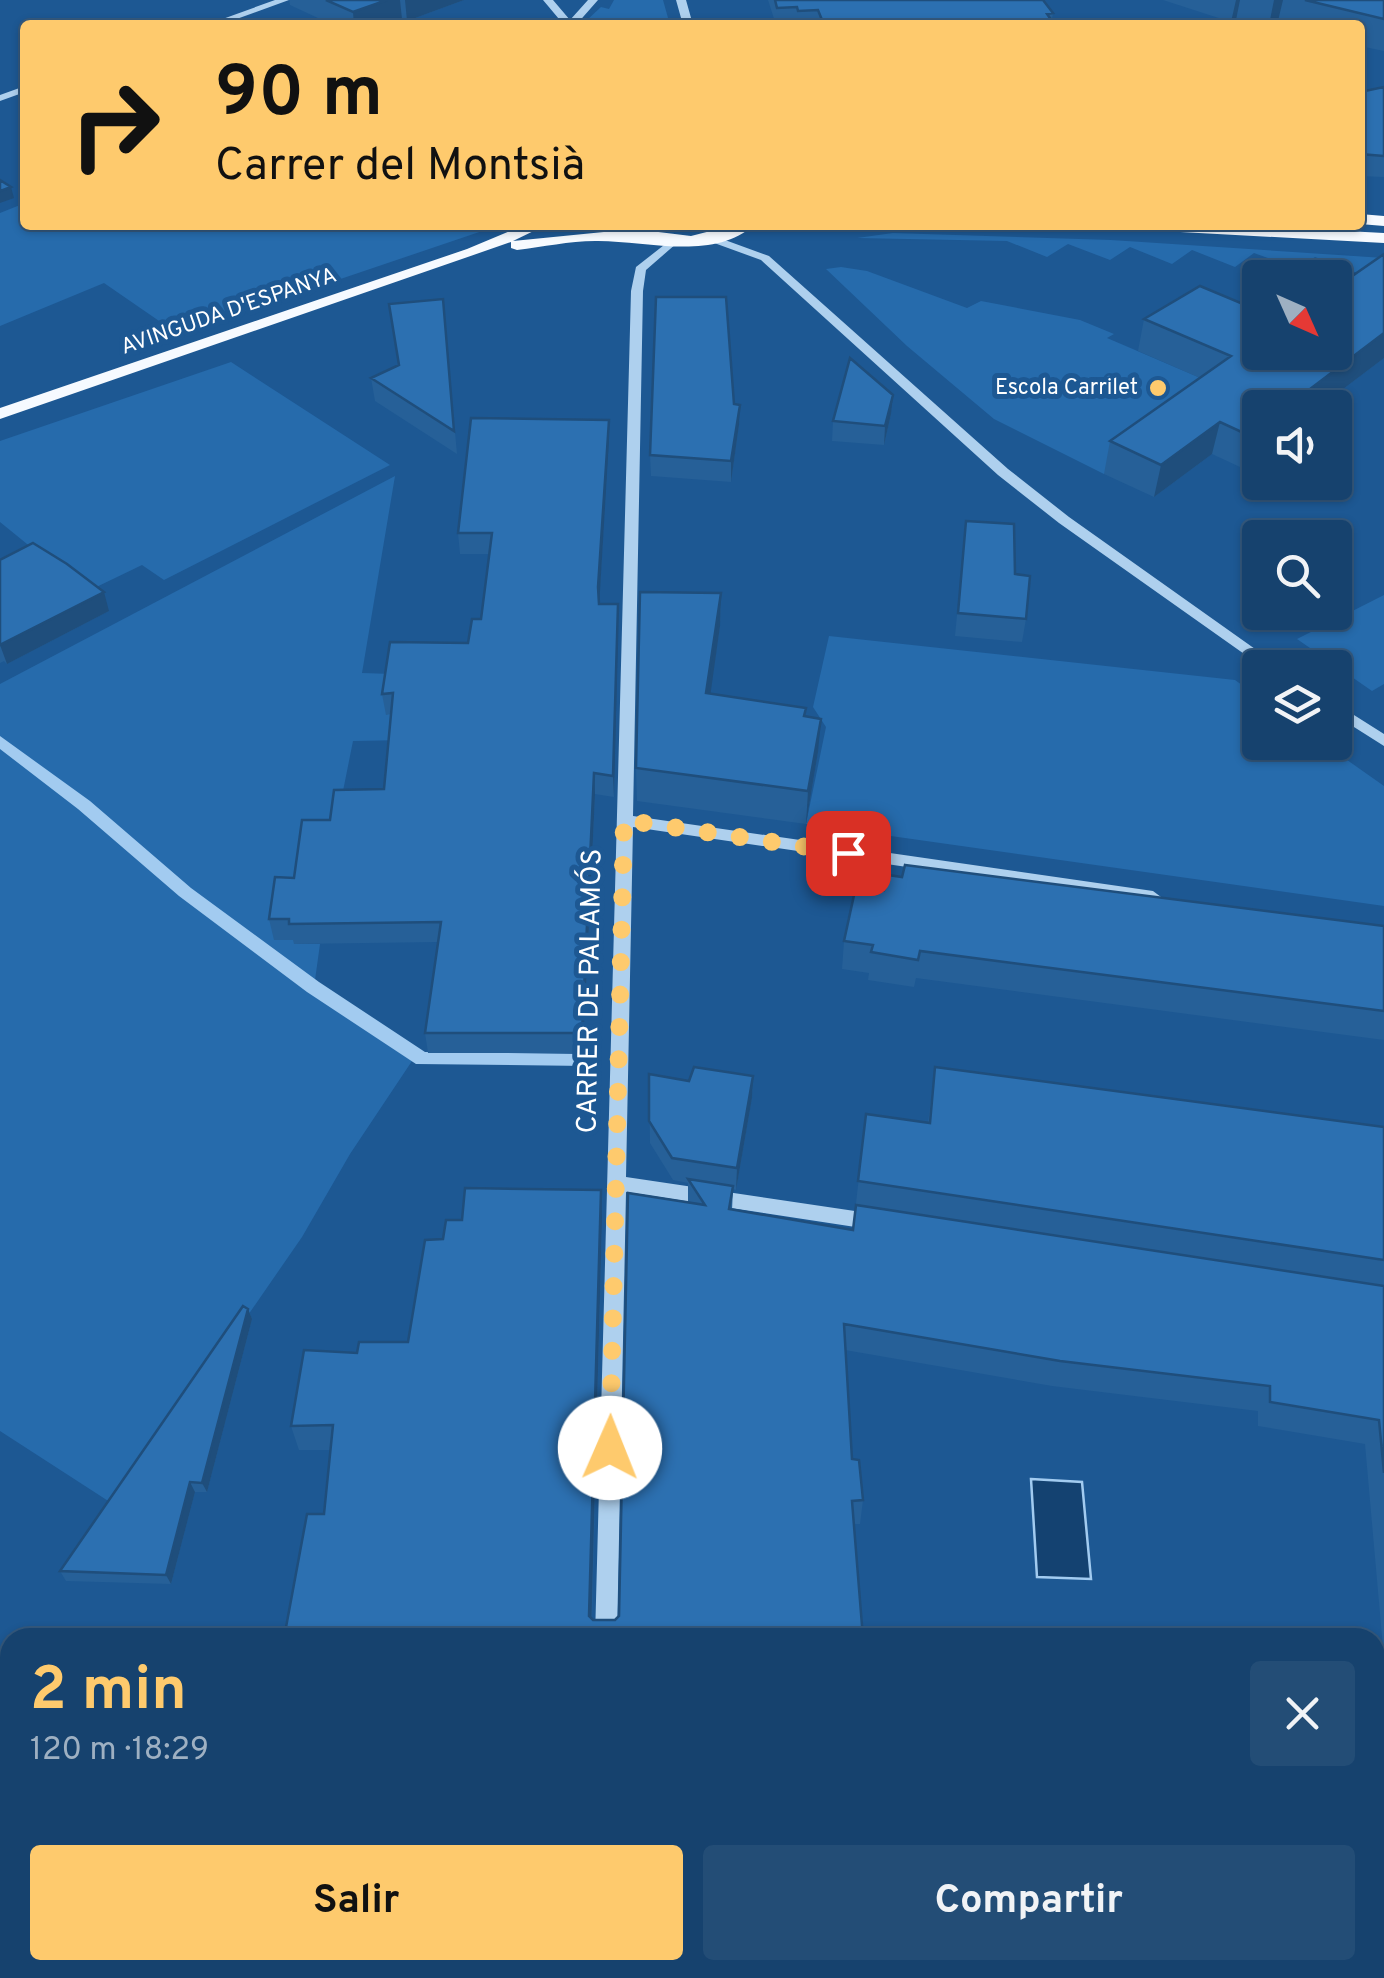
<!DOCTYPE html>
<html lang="es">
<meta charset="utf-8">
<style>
body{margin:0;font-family:Overpass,sans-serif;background:#234d76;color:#f1f3f6;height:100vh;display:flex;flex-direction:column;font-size:38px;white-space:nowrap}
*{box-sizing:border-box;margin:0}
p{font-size:32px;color:#9eb0c2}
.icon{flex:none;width:55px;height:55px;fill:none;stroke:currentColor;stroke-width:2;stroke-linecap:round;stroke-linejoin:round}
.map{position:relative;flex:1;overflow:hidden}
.panel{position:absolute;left:0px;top:1628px;width:1385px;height:352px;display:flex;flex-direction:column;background:#16426e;border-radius:30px 30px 0 0;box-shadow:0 2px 8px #0004,0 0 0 2px #355b81}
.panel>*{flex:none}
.hud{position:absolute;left:20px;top:20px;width:1345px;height:210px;border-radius:10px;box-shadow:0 2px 8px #0004,0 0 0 2px #355b81;background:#feca6d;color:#111;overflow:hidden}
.needle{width:65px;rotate:135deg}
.controls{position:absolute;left:1242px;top:260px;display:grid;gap:20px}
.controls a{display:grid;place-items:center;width:110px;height:110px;border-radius:10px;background:#16426e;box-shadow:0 2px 8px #0004,0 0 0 2px #355b81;font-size:50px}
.pin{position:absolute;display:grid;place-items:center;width:85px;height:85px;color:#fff;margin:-42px;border-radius:20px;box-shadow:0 5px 15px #0006}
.me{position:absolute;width:110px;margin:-55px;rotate:1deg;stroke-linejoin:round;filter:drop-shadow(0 0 8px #0008)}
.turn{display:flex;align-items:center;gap:35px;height:210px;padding:0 30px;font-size:45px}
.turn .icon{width:130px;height:130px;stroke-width:2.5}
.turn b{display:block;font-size:70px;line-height:85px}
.round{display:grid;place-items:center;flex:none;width:105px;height:105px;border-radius:10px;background:#234d76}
.headline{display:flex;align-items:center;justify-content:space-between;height:170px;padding:0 30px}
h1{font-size:60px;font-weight:700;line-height:75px;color:#feca6d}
.button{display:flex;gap:20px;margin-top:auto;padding:20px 30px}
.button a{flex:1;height:115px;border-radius:10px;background:#feca6d;color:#111;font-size:40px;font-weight:700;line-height:115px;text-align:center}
.button a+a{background:#234d76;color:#f1f3f6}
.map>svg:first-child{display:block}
.green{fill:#266bac}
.water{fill:#144271;stroke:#a2cbf0;stroke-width:2.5}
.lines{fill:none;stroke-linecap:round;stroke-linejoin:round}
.stream{fill:#a2cbf0;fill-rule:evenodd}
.minor{fill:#aed0ee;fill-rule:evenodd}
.major{fill:#f6faff;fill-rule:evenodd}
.wall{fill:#266098}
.shaded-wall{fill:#1f4e7c}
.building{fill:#2c70b1;stroke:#1f4e7c;stroke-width:2.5}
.route{stroke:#feca6d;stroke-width:18;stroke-dasharray:0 32.4}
.poi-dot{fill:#feca6d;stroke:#1d5893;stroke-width:4}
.labels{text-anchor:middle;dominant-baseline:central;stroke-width:10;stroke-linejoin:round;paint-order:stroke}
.far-street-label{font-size:22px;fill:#fff;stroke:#1d5893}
.far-poi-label{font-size:22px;fill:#fff;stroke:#1d5893;text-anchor:end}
.street-label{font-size:28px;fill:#fff;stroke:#1d5893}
</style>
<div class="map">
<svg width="1384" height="1978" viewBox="0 0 1384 1978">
<rect width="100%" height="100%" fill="#1d5893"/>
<path class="green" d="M614,0h49l7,25h-78l-5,-5 14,-13 8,2z
M25,203v22h475l-322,109 -74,-51 -104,43v-113z
M893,233l218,7 273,18 -24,16 -45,-17 -17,12 -44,-16 -19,14 -43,-17 -20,14 -42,-17 -20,13 -42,-16 -21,13 -40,-16 -150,-3z
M841,267l26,4 100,37 14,-7 99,19 34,14 -7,4 117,50 -120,86 -110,-55 -87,-73 -81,-77z
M231,362l159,103 -226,115 -22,-15 -56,27 -86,-70v-81z
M395,476l-33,197 30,1 -6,40h26l-5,26 -54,1 -14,70 -65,128 20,1v4h26l-5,36 -21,2 118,79 -62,93 -48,83 -186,269 -116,-75v-747z
M1384,595v89l-12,7 -75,-52z
M829,636l406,44 25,18v44l63,1 61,43v120l-578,-82 20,-97 -13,-20z
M1375,1674l9,1v303h-110l-17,-8h118z"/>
<path class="water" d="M1031,1479l51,3 9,97 -54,-2z"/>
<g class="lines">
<path class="stream" d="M0,736l90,65 101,87 128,94 106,70 156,2 6,2 3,5 -3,5 -171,-2 -109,-72 -128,-96 -101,-87 -78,-60z"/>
<path class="minor" d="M275,0h14l-69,25h-14z
M543,0h10l17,20 18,-20h10l-22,25h-12z
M676,0h10l7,25h-10z
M25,86v6l-25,9v-6z
M706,236h8l55,20 239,213 61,48 213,151h-18l-205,-145 -61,-48 -237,-215 -55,-20z
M673,238l6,3 -2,2 -31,27 -3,21 -10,525 520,75 8,6 -8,6 -520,-76 -7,350 249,37 7,2 3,6 -3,6 -7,2 -249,-38 -9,446h-22l36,-1347 5,-24z
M1335,703l49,31v12l-49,-31z
M585,1970h26v8h-26z"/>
<path class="major" d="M1360,214l24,2v10l-24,-2z
M524,225h22l-33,16 121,-12 57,7 43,-11h20c-41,37 -110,15 -159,16 -26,0 -52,6 -78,9l-6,-2v-6l-511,177v-11l467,-159z
M1136,225h97l151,8v10l-240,-13z"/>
</g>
<path class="wall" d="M289,0h175l-57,21 -5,-2 -17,6h-52l-43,-20z
M762,0h281l10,13 -2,12h-275l-8,-25z
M1163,0h221v51l-24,-5v-21h-108l-16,-5 -5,2z
M1384,87v90l-24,-1v-84z
M443,299l14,155 -82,-53 -4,-23 28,-12z
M1260,311l124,47 -66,50h-58v44l-20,15 -28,-13 -58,43 -50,-23 6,-33 90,-63 -62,-27 6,-32z
M734,404l6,1 -1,20 -8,57 -80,-6 -1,-21z
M891,414l-7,31 -52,-4 1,-20z
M609,420v20l-10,162 19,23 -4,172 -19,-3 -12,259h-155l-3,-20 13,-91 -144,2 -1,-4h-19l-5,-21 61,-99 54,-31 7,-75 -5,1 -4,-21 86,-51 13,-24 8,-65h-29l-2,-21z
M966,521l49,53 11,45 -4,23 -67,-6z
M0,560l109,51 -102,53 -3,-3 -4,2z
M721,593l-1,33 -10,67 96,15 -1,8 13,36 -12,72 -169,-23 -1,-33z
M884,890l500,36v114l-468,-62 -2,9 -46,-7 1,-7 -27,-4 2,-28z
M935,1067l449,60v532l-19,-215 -107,-18v-15l-206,-25 -207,-36 7,109 11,41 -3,24h-6l9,114h-579l40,-124 7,-64h-32l-8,-24 66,-73 51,-11 35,-103 19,-19 139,-30 1,27 -10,402 23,1 4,-4 69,-413v-20l-15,-3 -23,-37 -1,-69 40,7 64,-5 -1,22 -16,92 -3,-1 -1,21 121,20 13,-116 62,9z
M248,1309l4,10 -45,173h-12l-24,92 -105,-3 -6,-10z
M1028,1970h153l-2,8h-151z"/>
<path class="shaded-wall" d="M387,0h13l2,19 -17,6h-31l-1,-13z
M405,0h59l-57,21z
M1236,0h4l-4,20 -5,2z
M1274,0h9l-6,25h-8z
M11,187l3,11 -14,5v-12z
M1384,333v25l-66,50h-33z
M893,395l-2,19 -7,31 1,-19z
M740,405l-1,20 -8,57v-21z
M609,420v20l-10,168 -1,-21z
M1220,422l-8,32 -58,43 7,-32z
M1260,426v26l-20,15 8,-32z
M104,592l5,19 -102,53 -7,-19z
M721,593l-1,33 -14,100v-33z
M618,604v21l-4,172 -1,-21z
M821,719l-3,33 -12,72 2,-33z
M594,773l1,21 -12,259 -1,-20z
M753,1076l-1,22 -16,92 1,-22z
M601,1190l1,27 -11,421 -2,-22z
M248,1309l4,10 -45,173 -5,-9z
M190,1482l5,10 -24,92 -5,-9z"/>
<path class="building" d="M326,0h61l-34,12z
M775,0h268l10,13 -6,1 5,7 -61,4h-167l-6,-15 -20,1 -1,-4 -20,1z
M1305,0h79v19z
M1384,87v69l-24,-2v-62z
M0,180l11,7 -11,4z
M1384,254v79l-99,75h-25v18l-12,9 -28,-13 -59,43 -51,-24 121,-85 -87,-37 56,-33 60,25v41h75v-64z
M656,297h70l8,107 6,1 -9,56 -81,-6z
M443,299l11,132 -83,-53 28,-13 -10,-61z
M850,358l43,37 -8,31 -52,-5z
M471,418l138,2 -11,167 1,17h19l-5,172 -19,-3 -12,260h-157l16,-111 -152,2v-5h-20l6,-42 19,1 8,-58h28l4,-30 50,-1 9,-96 -11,1 8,-52 78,1 4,-24h9l11,-86h-34z
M966,521l48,3 1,50 15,2 -4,43 -68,-6z
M33,543l34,21 37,28 -104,53v-85z
M640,592l81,1 -15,100 100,15 -2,8 17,3 -13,72 -172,-23z
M905,865l479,61v85l-464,-60 -2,9 -47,-8 2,-7 -29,-4 12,-55 28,4 4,-15 14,2z
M694,1067l59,9 -16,92 -65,-10 -23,-37v-47l40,7z
M935,1067l449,60v133l-526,-79 8,-67 64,9z
M688,1179l45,7 -4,23 124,21 3,-25 528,81v187l-5,-53 -109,-18v-16l-210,-25 -216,-37 8,135 7,1 4,40 -11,1 11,137h-579l23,-124h17l9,-89 -42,1 13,-76 53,3 2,-11h49l17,-102 18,-1 3,-19h16l3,-32 136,2 -12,426 4,4h22l4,-4 9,-423 77,12z
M243,1306l5,3 -46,174 -12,-1 -24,93 -106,-4z
M146,1970h402v8h-403z
M640,1970h233v8h-233z
M1033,1970h148l-2,8h-146z"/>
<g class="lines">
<path class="route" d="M610,1448l14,-628 224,33"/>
</g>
<circle class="poi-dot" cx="1158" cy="388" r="10"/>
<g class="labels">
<g class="far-street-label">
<text transform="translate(229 312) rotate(-19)">AVINGUDA D'ESPANYA</text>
</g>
<g class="far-poi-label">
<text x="1138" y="388">Escola Carrilet</text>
</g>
<g class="street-label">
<text transform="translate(591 991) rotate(-89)">CARRER DE PALAMÓS</text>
</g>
</g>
</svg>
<div class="controls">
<a><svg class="needle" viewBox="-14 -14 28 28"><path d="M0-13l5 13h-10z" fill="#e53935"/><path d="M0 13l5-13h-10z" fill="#9eb0c2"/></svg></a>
<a><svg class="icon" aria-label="sound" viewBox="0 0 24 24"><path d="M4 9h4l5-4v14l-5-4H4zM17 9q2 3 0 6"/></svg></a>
<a><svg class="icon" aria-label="search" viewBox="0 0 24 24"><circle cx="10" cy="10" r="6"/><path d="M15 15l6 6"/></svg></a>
<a><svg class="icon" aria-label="layers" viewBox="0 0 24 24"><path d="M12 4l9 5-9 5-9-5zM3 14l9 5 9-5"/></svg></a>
</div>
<div class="pin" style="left:848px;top:853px;background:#d93025"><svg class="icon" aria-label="arrive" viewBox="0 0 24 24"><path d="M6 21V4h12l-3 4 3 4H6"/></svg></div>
<svg class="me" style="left:610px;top:1448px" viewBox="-20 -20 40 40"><circle r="19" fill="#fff"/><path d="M0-13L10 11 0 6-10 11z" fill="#feca6d"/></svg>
<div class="hud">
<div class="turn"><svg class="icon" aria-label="right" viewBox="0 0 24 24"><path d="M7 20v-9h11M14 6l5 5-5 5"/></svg><div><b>90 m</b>Carrer del Montsià</div></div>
</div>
<section class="panel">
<div class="headline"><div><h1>2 min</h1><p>120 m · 18:29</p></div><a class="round"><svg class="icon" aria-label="close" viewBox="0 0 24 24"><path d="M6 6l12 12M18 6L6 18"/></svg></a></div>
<div class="button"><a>Salir</a><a>Compartir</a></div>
</section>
</div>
